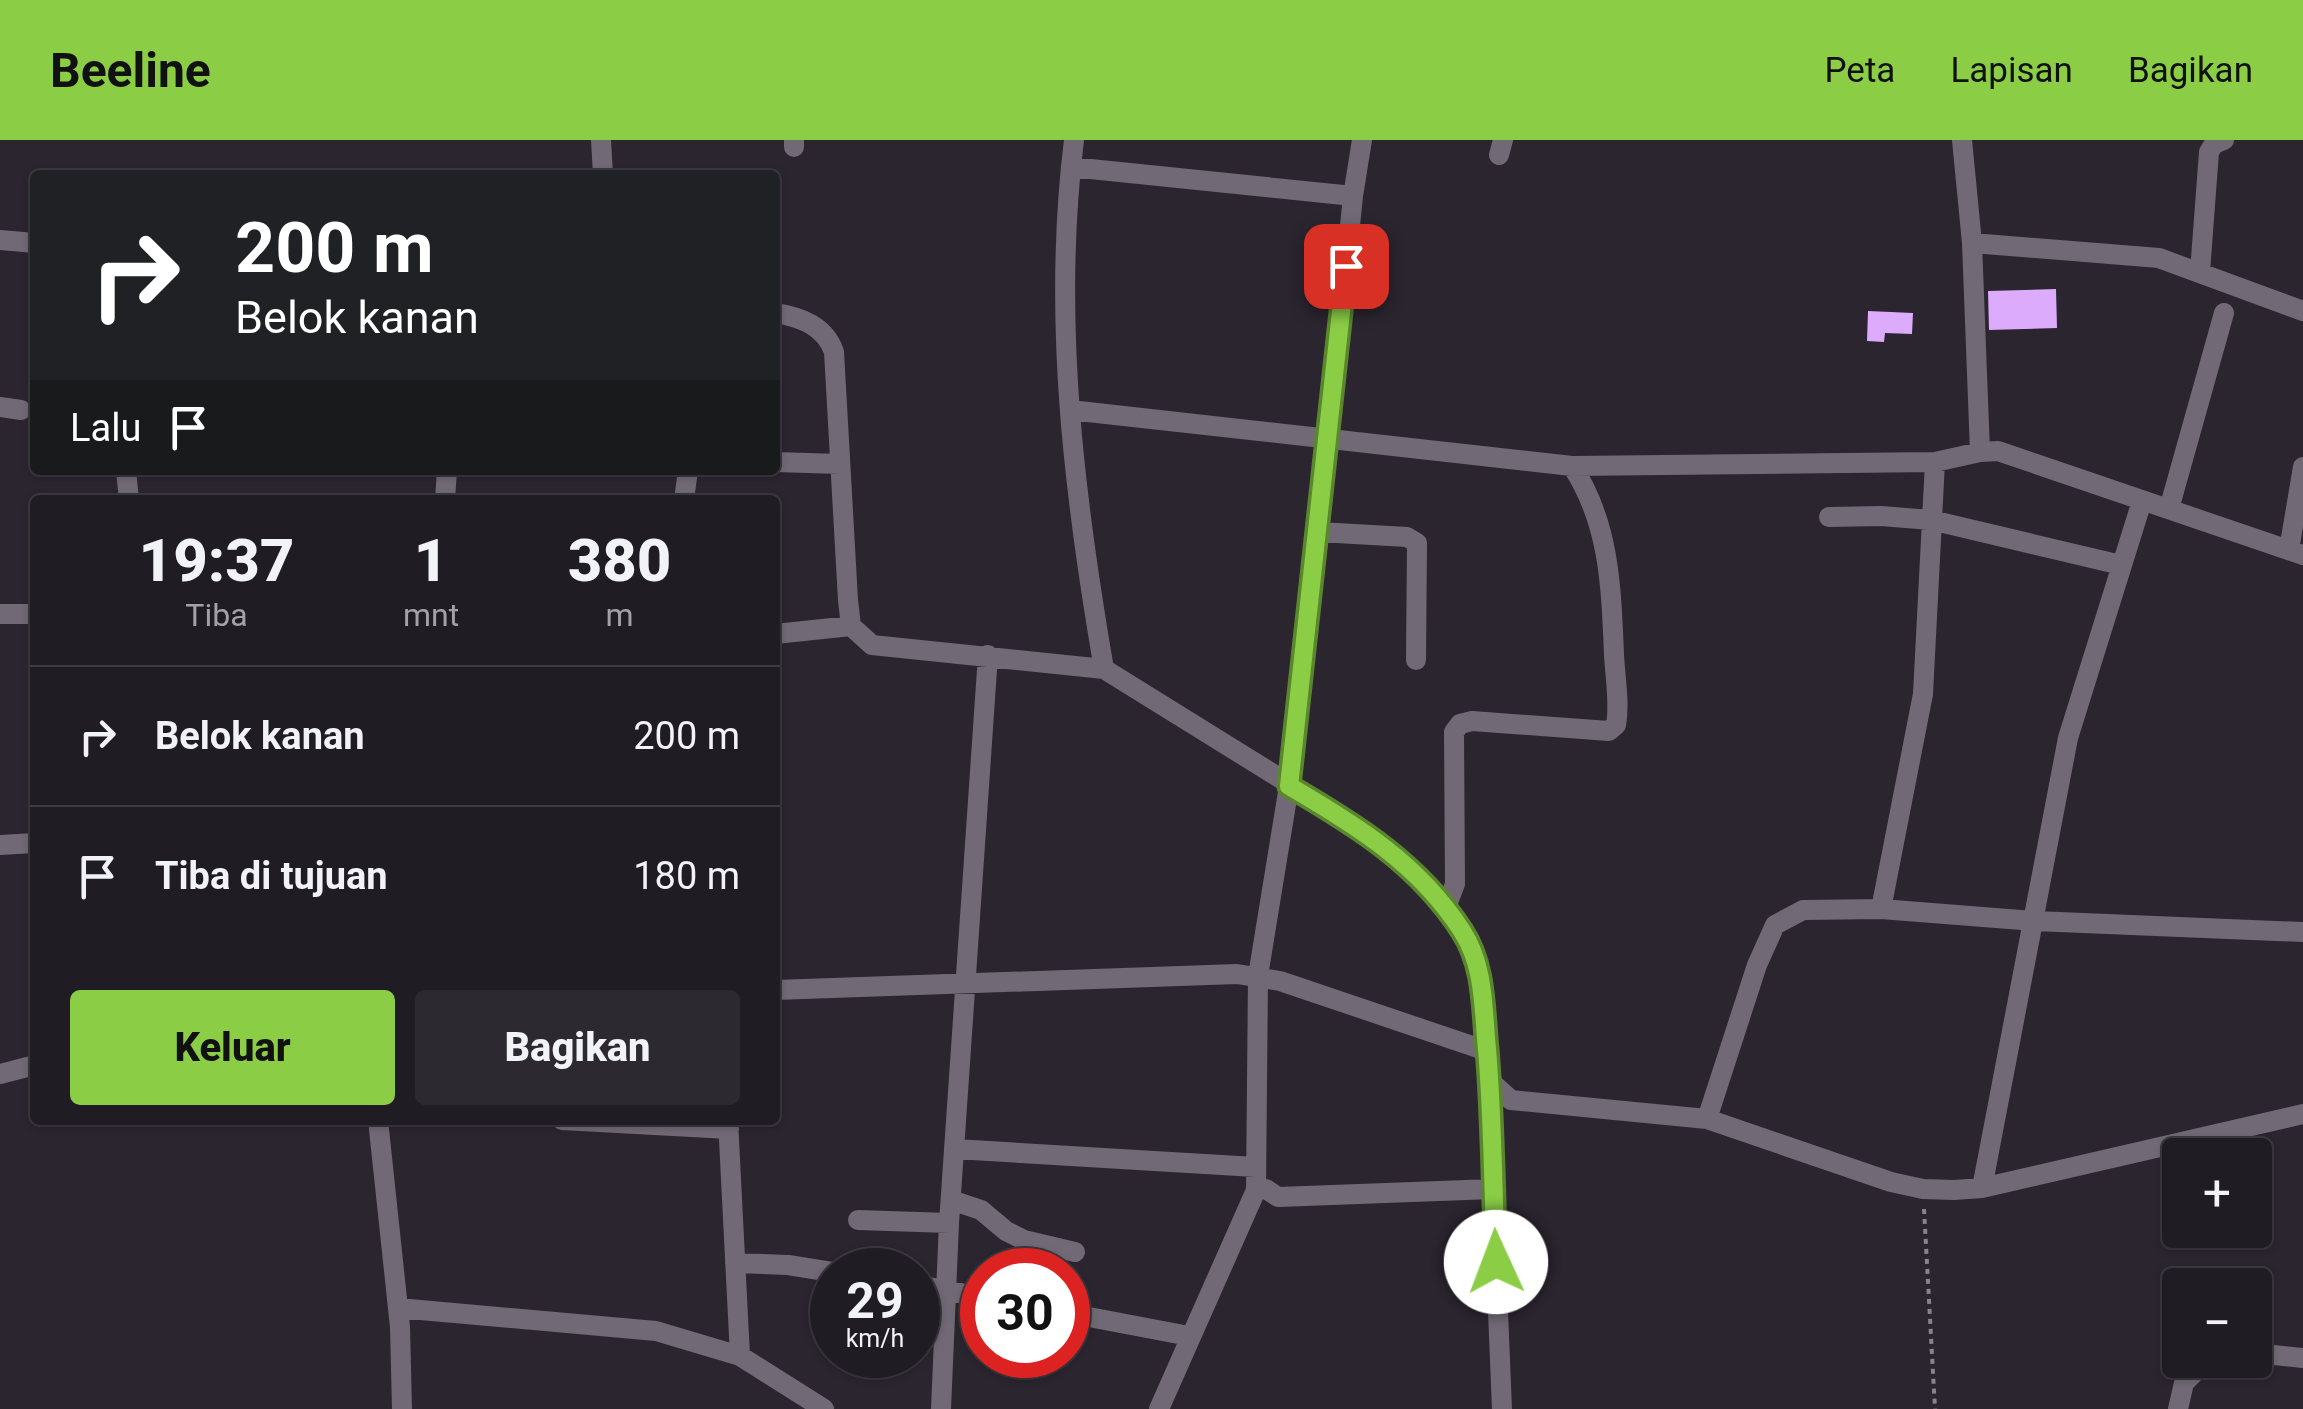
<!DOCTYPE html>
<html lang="id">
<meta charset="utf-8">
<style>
body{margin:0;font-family:Roboto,sans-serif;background:#2d2930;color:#f1f3f6;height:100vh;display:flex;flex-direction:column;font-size:38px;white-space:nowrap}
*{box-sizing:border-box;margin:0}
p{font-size:32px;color:#a2a1a6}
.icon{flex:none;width:55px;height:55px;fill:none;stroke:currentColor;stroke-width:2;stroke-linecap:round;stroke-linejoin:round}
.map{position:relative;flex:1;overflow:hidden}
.details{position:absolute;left:30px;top:355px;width:750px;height:630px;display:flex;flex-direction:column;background:#201c23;border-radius:10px;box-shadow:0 2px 8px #0004,0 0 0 2px #3d3a41}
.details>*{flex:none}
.top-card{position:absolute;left:30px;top:30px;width:750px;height:305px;border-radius:10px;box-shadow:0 2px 8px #0004,0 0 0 2px #3d3a41;background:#202124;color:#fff;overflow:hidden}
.controls{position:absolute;left:2162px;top:998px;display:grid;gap:20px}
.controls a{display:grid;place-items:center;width:110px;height:110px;border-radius:10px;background:#201c23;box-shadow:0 2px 8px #0004,0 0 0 2px #3d3a41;font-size:50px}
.speed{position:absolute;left:810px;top:1108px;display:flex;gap:20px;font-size:50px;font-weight:700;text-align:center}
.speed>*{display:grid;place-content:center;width:130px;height:130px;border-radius:50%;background:#201c23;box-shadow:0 2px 8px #0004,0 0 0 2px #3d3a41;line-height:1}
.speed small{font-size:25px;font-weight:400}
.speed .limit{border:15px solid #d22;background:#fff;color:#111}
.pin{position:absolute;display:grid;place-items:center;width:85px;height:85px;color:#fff;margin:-42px;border-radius:20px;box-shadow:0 5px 15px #0006}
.me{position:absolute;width:110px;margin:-55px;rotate:358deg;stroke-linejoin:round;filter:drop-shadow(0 0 8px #0008)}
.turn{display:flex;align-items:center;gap:35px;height:210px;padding:0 40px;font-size:45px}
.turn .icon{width:130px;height:130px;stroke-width:2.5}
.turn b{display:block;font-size:70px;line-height:85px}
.then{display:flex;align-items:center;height:95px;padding:0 40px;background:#0003;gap:20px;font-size:38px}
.eta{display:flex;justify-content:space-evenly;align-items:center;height:170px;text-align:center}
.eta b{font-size:60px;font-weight:800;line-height:70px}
.cta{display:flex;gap:20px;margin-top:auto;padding:20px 40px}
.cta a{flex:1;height:115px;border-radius:10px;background:#8bce46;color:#111;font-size:40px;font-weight:800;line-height:115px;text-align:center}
.cta a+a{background:#2d2930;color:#f1f3f6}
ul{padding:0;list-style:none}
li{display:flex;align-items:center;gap:30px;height:140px;padding:0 40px;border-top:2px solid #3d3a41}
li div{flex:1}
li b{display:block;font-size:38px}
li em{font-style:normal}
header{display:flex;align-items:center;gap:60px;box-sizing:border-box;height:140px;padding:0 50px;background:#8bce46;color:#111}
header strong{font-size:48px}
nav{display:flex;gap:55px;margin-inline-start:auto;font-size:35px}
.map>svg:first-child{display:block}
.building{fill:#ddabfc}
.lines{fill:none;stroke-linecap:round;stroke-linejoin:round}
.path{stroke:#89848c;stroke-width:4;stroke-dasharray:5 5;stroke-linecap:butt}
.minor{stroke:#716a76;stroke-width:20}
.route-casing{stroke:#5a862e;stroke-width:25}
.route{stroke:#8bce46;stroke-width:18}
</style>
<header>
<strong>Beeline</strong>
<nav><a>Peta</a><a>Lapisan</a><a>Bagikan</a></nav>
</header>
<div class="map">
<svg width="2303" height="1269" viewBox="0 0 2303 1269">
<rect width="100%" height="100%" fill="#2b252f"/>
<path class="building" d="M2056,149l1,39 -68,2 -1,-39z
M1868,171l45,2 -1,21 -27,-1 -1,9 -17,-1z"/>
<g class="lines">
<path class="path" d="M1924,1069l11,200"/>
<path class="minor" d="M601,0l2,35
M794,0v7
M1074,0c-22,177 0,355 30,529
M1962,0l10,103 8,209
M1499,15l4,-15
M1071,27l282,29
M0,100l35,3
M1972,103l187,15 144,53
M2200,132l9,-120 5,-8 10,-4
M775,173c26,4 50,13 59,39l14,248 3,26 21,19 232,24 261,162c37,27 96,83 110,128 9,29 10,62 12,92l-207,-70 -43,-7 -462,16
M0,267l21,3
M1070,270l502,56 363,-4 45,-10 18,-1 305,104
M775,322l65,2
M126,330l3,30
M445,360l2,-30
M684,360l4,-30
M2169,369l55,-196
M1829,377l52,-1 50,4 190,45
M1319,392l88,5 10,6 -1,117
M2289,410l14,-83
M0,474h35
M775,494l76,-8
M0,705l35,-2
M1881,769l42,-215 12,-232
M1445,770l10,-26 -1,-152 6,-8 12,-3 137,10 7,-6c4,-22 -1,-48 -2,-71 -3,-67 -4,-130 -42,-188
M1487,911l5,32 1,106 9,220
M0,934l35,-9
M1492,943l19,17 196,19 184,63 32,7 31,1 28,-2 321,-74
M1707,979l50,-154 18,-40 28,-15 78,-1 154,12 268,11
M378,980l22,207 2,82
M562,980l167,9
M728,980l12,236
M955,1009l300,18
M1982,1048l86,-450 74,-237
M1256,1050l2,-214 31,-190 30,-254 34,-336 9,-56
M951,1060l30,10 25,21 18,9 51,12
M858,1080l91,3
M735,1123l53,2 44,7
M918,1145l64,12
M398,1168l258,23 84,25 84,53
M1068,1173l121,23
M2255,1213l48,5
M941,1269l8,-186 39,-568
M1159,1269l97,-219 10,-1 12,8 215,-8
M2178,1269l6,-26 23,-23"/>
</g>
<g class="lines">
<g class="route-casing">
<path id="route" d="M1346,126l-57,520c67,39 130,78 173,145 23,35 21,79 25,118 6,71 6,142 9,213"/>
</g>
<use href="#route" class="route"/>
</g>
</svg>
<div class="controls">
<a>+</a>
<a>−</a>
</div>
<div class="speed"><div>29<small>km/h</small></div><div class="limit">30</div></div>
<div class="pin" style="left:1346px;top:126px;background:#d93025"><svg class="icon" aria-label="arrive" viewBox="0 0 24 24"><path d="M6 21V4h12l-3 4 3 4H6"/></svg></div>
<svg class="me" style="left:1496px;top:1122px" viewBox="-20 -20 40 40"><circle r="19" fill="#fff"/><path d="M0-13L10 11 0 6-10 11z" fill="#8bce46"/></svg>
<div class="top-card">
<div class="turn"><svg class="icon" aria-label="right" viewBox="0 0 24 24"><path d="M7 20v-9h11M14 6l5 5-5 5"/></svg><div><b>200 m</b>Belok kanan</div></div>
<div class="then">Lalu<svg class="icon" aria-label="arrive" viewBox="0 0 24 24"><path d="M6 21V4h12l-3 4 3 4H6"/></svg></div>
</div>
<section class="details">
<div class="eta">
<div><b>19:37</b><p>Tiba</p></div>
<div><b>1</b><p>mnt</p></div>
<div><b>380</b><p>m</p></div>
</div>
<ul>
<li><svg class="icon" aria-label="right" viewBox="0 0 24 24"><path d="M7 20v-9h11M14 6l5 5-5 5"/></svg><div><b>Belok kanan</b></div><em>200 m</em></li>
<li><svg class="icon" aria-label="arrive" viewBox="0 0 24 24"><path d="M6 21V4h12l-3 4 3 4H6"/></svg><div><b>Tiba di tujuan</b></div><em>180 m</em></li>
</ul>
<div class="cta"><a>Keluar</a><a>Bagikan</a></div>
</section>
</div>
